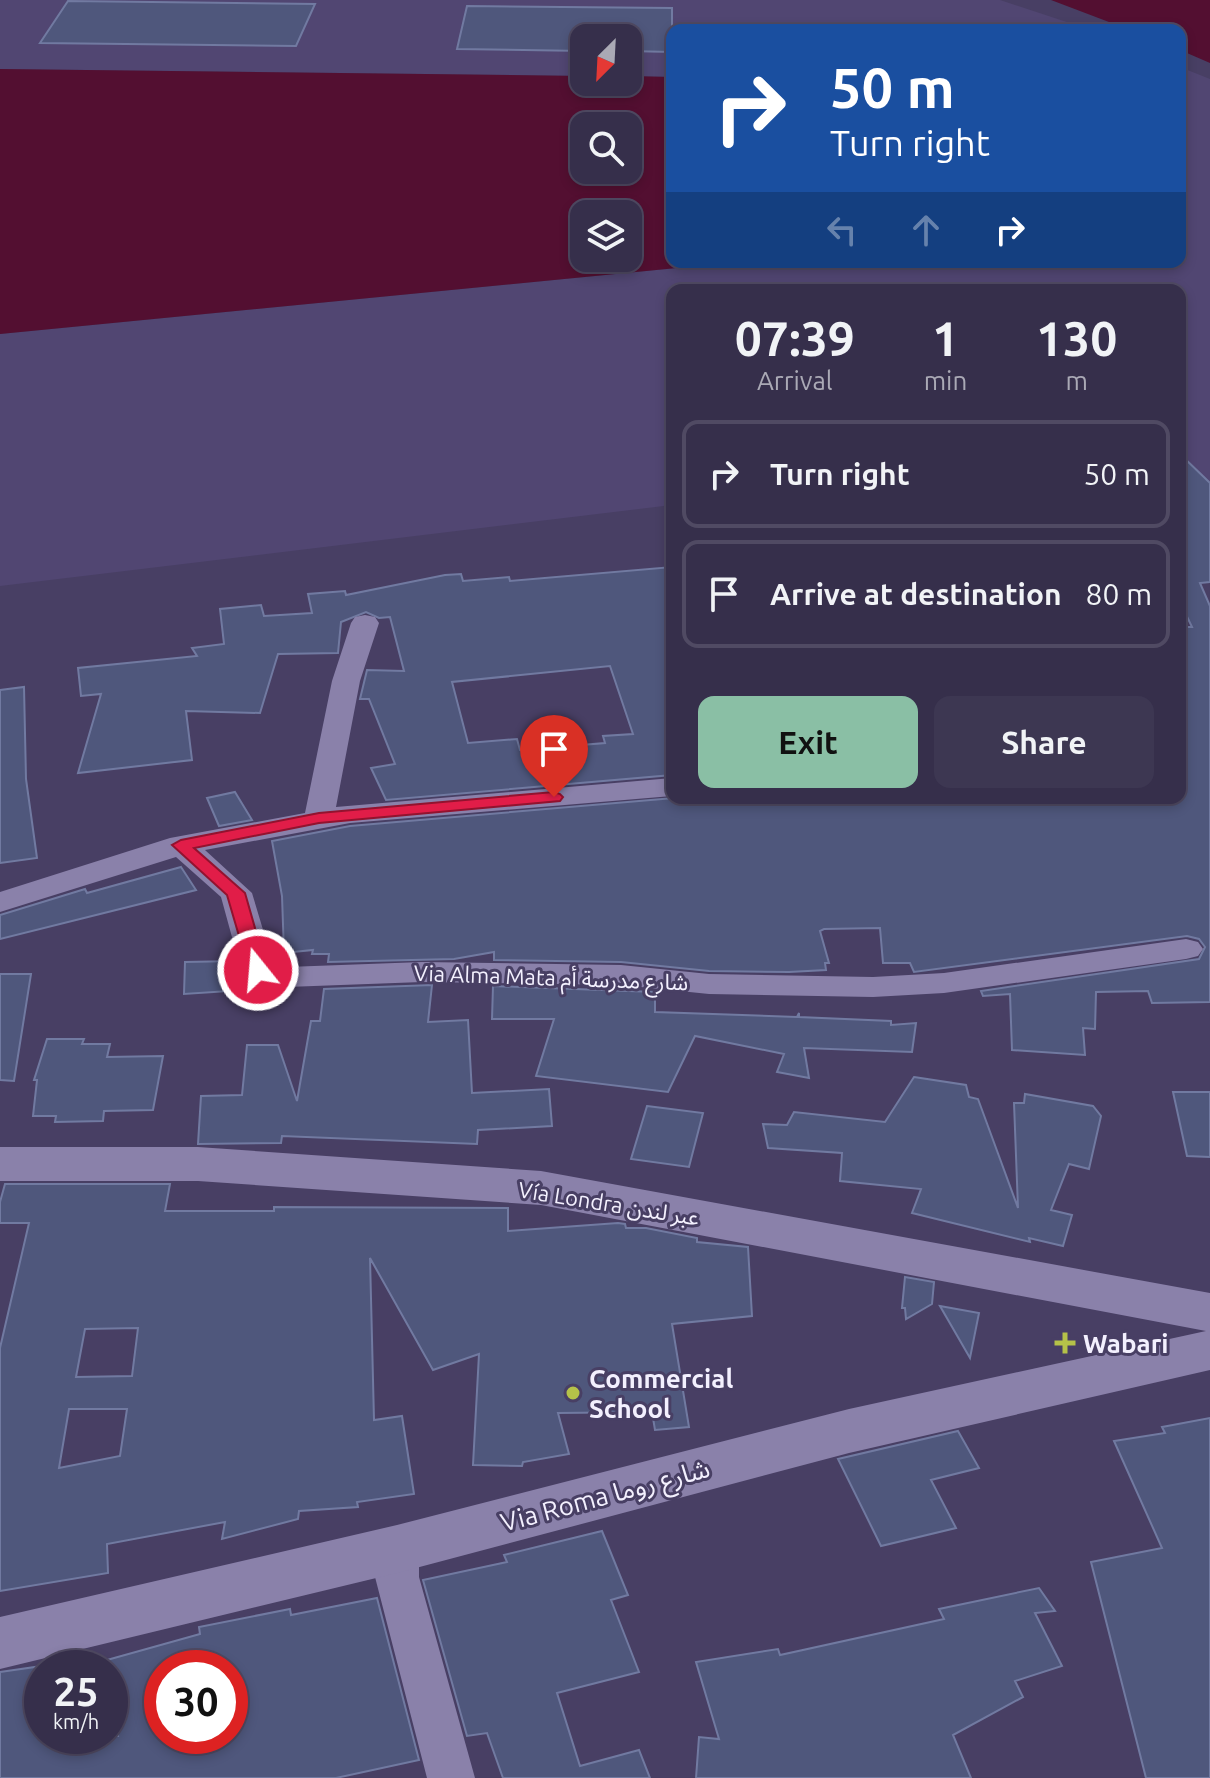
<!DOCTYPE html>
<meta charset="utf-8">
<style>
body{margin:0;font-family:Ubuntu,"Noto Sans Arabic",sans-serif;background:#3d3752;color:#f1f3f6;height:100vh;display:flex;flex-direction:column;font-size:30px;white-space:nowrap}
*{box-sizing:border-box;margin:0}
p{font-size:26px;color:#aaa9b5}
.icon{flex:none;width:44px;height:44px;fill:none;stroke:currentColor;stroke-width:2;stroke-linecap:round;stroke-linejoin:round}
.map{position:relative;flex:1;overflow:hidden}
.panel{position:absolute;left:666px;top:284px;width:520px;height:520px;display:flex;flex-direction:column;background:#362f4b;border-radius:16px;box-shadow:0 4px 12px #0003,0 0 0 2px #504a63}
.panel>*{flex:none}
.banner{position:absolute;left:666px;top:24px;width:520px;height:244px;border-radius:16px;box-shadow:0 4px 12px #0003,0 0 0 2px #504a63;background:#1a4fa0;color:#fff;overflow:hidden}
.needle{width:52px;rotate:204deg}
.fabs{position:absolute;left:570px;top:24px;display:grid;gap:16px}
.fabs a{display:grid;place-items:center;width:72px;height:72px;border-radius:16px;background:#362f4b;box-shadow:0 4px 12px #0003,0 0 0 2px #504a63;font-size:40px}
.speed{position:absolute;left:24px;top:1650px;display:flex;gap:16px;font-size:40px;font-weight:700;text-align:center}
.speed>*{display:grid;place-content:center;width:104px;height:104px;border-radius:50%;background:#362f4b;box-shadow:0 4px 12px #0003,0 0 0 2px #504a63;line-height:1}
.speed small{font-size:20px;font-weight:400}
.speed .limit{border:12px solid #d22;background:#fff;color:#111}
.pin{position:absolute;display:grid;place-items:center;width:68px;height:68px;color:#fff;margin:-82px -34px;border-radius:50% 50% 50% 0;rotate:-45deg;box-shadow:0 0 8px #0007}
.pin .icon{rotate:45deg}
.me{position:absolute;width:88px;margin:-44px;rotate:343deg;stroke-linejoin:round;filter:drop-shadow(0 0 6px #0008)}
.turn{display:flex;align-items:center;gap:28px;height:168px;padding:0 32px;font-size:36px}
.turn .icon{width:104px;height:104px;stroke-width:2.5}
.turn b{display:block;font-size:56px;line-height:68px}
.lanes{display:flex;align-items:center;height:76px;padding:0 32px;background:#0003;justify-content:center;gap:40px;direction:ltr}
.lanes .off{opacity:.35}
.eta{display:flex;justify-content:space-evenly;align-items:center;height:136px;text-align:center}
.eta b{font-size:48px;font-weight:700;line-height:56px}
.cta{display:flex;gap:16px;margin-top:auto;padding:16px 32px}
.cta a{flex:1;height:92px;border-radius:16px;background:#8abfa5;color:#111;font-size:32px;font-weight:700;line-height:92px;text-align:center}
.cta a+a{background:#3d3752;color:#f1f3f6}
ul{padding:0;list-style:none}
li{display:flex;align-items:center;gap:24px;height:108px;margin:0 16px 12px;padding:0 16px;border:4px solid #504a63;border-radius:16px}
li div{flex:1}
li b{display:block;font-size:30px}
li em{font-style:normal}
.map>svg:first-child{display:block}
.built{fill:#514672}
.water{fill:#530f31;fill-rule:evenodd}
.building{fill:#4f577c;stroke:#717aa1;stroke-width:2;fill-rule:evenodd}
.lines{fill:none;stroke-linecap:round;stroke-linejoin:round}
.street{fill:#8a81aa;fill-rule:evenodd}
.secondary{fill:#8a81aa;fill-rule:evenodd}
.route{fill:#e11d48;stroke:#92132f;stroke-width:2}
.poi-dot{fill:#b5c249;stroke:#483f64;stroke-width:3}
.labels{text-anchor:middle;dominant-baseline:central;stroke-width:6;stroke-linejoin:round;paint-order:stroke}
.street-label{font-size:22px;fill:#f3f0fe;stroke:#483f64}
.near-poi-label{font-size:26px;font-weight:bold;fill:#f3f0fe;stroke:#483f64;text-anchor:start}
.near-street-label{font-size:26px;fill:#f3f0fe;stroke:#483f64}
</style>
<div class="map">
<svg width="1210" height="1778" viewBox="0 0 1210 1778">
<rect width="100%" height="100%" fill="#483f64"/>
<path class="built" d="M0,0h1000l91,30h-419v47l-44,-1v-38h-44v38l-584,-7z
M1180,67l30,12v413l-30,-1v-201h-508v215l-672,81v-252l738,-72h442z"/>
<path class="water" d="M1051,0h159v63l-30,-13v-20h-50z
M0,69l584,7v6h44v-6l44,1v185h66l-738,72zM584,126h44v44h-44zM584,214h44v44h-44z"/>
<path class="building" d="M68,1l247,3 -19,42 -256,-3z
M467,6l205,2v44l-44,-1v-13h-44v13l-127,-2z
M1180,454l30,29v99l-10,1 10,23v396l-58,1 -4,-12 -52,1 -1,37 -12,-1 2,27 -73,-5 -2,-56 -27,2 -2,-5 218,-32 6,-12 -6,-8 -12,-3 -273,36 -4,-9h-27l-3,-35 -56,1 -4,2 9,32h-4l1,7 -37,2 -80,-1 -88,-9 -127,-2v-8l-40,7 -126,3 1,-8h-17l1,-4 -29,3 -2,-57 -10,-55 78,-15 324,-28h468l2,3 36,-3v-171h12l-12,-25z
M672,567v208l-286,25 -15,-32 24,-4 -26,-65h-9l7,-29 37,1 -14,-54 -11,1 -13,-6 -25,10 -3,31 -60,1 -18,59 -74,-2 6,49 -114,13 23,-79 -20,2 -3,-28 119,-12 -5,-8 32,-4 -4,-35 41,-4 3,11 48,-3 -4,-19 37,-3 1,4 99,-20 16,-1 2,7 46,-4 1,4zM610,666l23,68 -30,2 2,7 -85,7 -3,-11 -49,4 -16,-61z
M24,687l2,92 11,79 -37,5v-173z
M235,792l17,28 -33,6 -12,-28z
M181,867l15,23 -196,49v-24l72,-22 13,-4 2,4z
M236,961l8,18 11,3 4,7 -75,5 1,-32z
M0,974h31l-17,107 -14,-1z
M432,985l-4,37 40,-2 4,73 77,-4 3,37 -74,4 -1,14 -195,-8 -1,7 -83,1 3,-48 41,-1 5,-50h31l19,56 14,-80h9l4,-32z
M493,986l162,6v20l142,5 2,-4v4l92,4v4l25,-2 -4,29 -108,-4 5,30 -32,-6 7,-18 -89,-18 -27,56 -132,-16 18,-57h-62z
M47,1039h37l-2,5h28l-3,13 56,-1 -10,54 -49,1 -1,10 -48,1 1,-6h-23l4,-36h-3z
M914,1077l52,8 3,12 9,2 40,109 -4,-105h10l1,-9 68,12 8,10 -12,53 -20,-5 -18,46 21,5 -9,31 -34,-8 1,4 -118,-29 9,-24 -81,-8 2,-28 -74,-5 -5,-24 24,1 7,-13 91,10z
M1173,1092h37v65l-23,-1z
M647,1106l56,7 -14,54 -58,-8z
M5,1184h165l-5,27h109v-4l234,1v23l110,-8 7,1 1,4h20l51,10v4l51,5 4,69 -80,8 17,103 -34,3 -3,-18 -94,1 11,41 -46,8 -1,4 -49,-1 6,-111 -46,16 -63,-112 4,162 28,-4 12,78 -57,8 1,5 -59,4 -1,8 -76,20 3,-17 -118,22 1,29 -108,18v-243l29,-125h-29v-21zM138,1328l-6,48 -56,1 9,-48zM69,1409h58l-7,47 -61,12z
M905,1277l29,5 -2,22 -26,15 -1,-11h-3z
M940,1306l39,7 -9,45z
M1210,1418v360h-64l-55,-216 71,-14 -48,-107 51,-8 -3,-6z
M958,1431l21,37 -48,12 25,48 -75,18 -43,-87z
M602,1531l26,64 -17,5 28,72 -82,21 23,73 59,-16 11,28h-147l-16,-45 -20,3 -44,-156 84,-18 -3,-7z
M1039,1588l16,23 -20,2 27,53 -47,15 8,16 -70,38 18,43h-275l3,-41 20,2 -23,-77 82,-13 2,6 164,-36 -5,-10z
M377,1598l42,162 -83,18h-336v-106l42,-6v70h76l-11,-76 93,-26 -1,-7 91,-18 1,6zM162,1668h68v68h-68z"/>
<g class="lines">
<path class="street" d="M365,615l10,2 4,6 -19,58 -24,126 336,-29v18l-322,27 -145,27 47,43 21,70 14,4 135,-5 199,3 88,9 164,3 71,-4 242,-34 12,3 5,7 -5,7 -12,3 -242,34 -71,4 -164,-3 -88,-9 -199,-3 -135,5 -41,-10 -5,-7 -20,-73 -45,-40 -176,55v-20l170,-54 135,-25 27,-132 19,-58 4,-6z
M397,1532l15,5 7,12v28l56,201h-48l-52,-201v-28l7,-12z"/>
<path class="secondary" d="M0,1147h198l343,24 669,122v77l-361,83 -452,120 -397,96v-52l397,-92 452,-116 357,-78 -665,-126 -343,-24h-198z"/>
</g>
<path class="route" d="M554,792l6,2 3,3 -3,4 -241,22 -125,25 51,45 22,77 -9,5 -9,-5 -22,-75 -55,-50 9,-5 138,-27z"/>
<g class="poi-dot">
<path d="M1061 1331h8v8h8v8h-8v8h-8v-8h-8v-8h8z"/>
<circle cx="573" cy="1393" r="8"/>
</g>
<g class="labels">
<g class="street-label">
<text transform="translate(551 977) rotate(2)">Via Alma Mata شارع مدرسة أم</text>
<text transform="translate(609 1203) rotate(9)">Vía Londra عبر لندن</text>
</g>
<g class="near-poi-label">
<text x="1083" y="1343">Wabari</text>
<text x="589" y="1378">Commercial<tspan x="589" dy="30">School</tspan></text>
</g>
<g class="near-street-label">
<text transform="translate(605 1495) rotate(-15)">Via Roma شارع روما</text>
</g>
</g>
</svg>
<div class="fabs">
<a><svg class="needle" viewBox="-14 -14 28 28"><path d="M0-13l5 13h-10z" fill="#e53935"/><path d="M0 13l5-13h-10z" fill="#aaa9b5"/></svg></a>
<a><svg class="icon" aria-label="search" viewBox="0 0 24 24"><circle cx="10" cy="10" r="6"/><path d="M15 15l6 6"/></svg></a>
<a><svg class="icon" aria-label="layers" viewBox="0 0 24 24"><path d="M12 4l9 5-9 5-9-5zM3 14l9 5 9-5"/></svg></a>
</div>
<div class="speed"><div>25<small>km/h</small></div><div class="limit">30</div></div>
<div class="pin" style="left:554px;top:797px;background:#d93025"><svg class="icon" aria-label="arrive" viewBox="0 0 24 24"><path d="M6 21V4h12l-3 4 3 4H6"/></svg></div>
<svg class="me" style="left:258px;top:970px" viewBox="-20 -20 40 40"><circle r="17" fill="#e11d48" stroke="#fff" stroke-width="3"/><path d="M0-11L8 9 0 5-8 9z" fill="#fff"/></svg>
<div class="banner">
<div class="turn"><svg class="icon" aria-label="right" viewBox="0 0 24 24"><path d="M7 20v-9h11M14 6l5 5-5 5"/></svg><div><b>50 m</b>Turn right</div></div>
<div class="lanes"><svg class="icon off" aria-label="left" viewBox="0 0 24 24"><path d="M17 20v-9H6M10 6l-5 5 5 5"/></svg><svg class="icon off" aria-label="ahead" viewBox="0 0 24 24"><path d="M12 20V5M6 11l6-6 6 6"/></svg><svg class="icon" aria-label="right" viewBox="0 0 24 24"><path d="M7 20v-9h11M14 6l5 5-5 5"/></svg></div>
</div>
<section class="panel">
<div class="eta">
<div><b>07:39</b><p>Arrival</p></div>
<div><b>1</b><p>min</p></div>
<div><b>130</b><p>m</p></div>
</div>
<ul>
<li><svg class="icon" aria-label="right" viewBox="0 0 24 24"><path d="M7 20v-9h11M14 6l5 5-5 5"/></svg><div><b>Turn right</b></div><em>50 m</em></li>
<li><svg class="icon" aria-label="arrive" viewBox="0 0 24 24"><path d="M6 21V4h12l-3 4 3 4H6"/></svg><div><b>Arrive at destination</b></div><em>80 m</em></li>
</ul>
<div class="cta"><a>Exit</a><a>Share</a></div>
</section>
</div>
